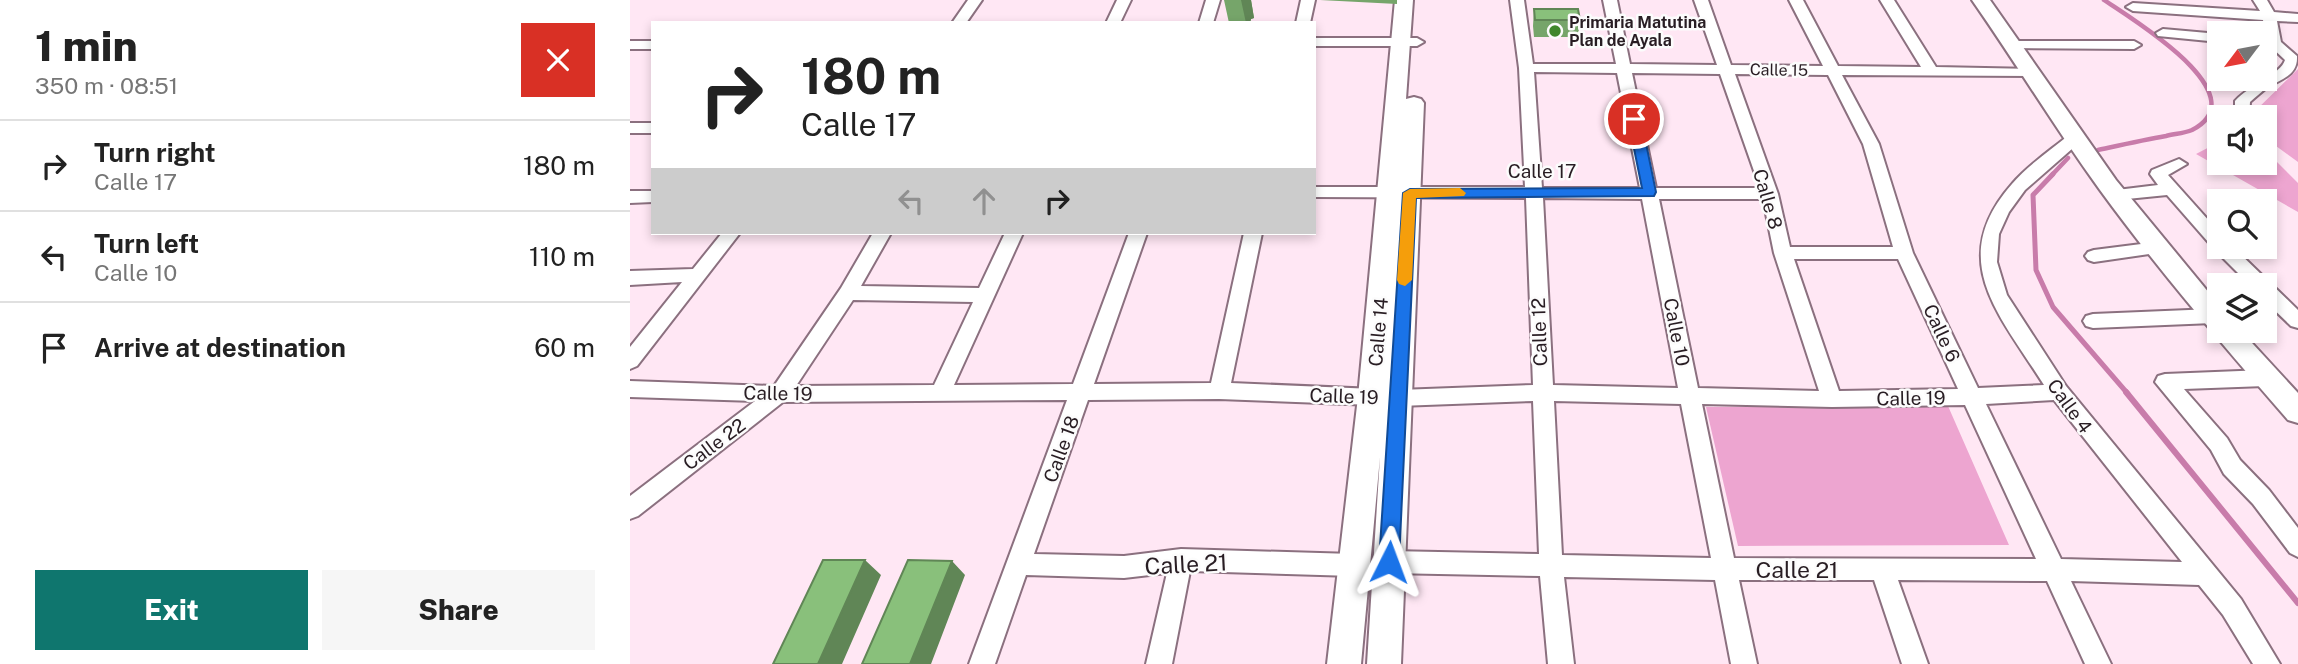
<!DOCTYPE html>
<meta charset="utf-8">
<style>
body{margin:0;font-family:"Public Sans",sans-serif;background:#f6f6f6;color:#222;height:100vh;display:flex;flex-direction:column;font-size:26px;white-space:nowrap}
*{box-sizing:border-box;margin:0}
p{font-size:23px;color:#767676}
.icon{flex:none;width:38px;height:38px;fill:none;stroke:currentColor;stroke-width:2;stroke-linecap:round;stroke-linejoin:round}
.map{position:relative;flex:1;overflow:hidden}
.sheet{display:flex;flex-direction:column;background:#fff;width:630px}
.sheet>*{flex:none}
.top-card{position:absolute;left:21px;top:21px;width:665px;height:214px;border-radius:0px;box-shadow:0 4px 10px #0003;background:#fff;color:#222;overflow:hidden}
.needle{width:46px;rotate:238deg}
.controls{position:absolute;left:1577px;top:21px;display:grid;gap:14px}
.controls a{display:grid;place-items:center;width:70px;height:70px;border-radius:0px;background:#fff;box-shadow:0 4px 10px #0003;font-size:35px}
.pin{position:absolute;display:grid;place-items:center;width:60px;height:60px;color:#fff;margin:-30px;border:4px solid #fff;border-radius:50%;box-shadow:0 2px 7px #0007}
.me{position:absolute;width:77px;margin:-38px;rotate:3deg;stroke-linejoin:round;filter:drop-shadow(0 0 5px #0008)}
.turn{display:flex;align-items:center;gap:24px;height:147px;padding:0 35px;font-size:32px}
.turn .icon{width:91px;height:91px;stroke-width:2.5}
.turn b{display:block;font-size:49px;line-height:60px}
.lanes{display:flex;align-items:center;height:66px;padding:0 35px;background:#0003;justify-content:center;gap:35px;direction:ltr}
.lanes .off{opacity:.35}
.round{display:grid;place-items:center;flex:none;width:74px;height:74px;border-radius:0px;background:#f6f6f6}
.summary{display:flex;align-items:center;justify-content:space-between;height:119px;padding:0 35px}
h1{font-size:42px;font-weight:800;line-height:52px}
.button{display:flex;gap:14px;margin-top:auto;padding:14px 35px}
.button a{flex:1;height:80px;border-radius:0px;background:#0f766e;color:#fff;font-size:28px;font-weight:800;line-height:80px;text-align:center}
.button a+a{background:#f6f6f6;color:#222}
ul{padding:0;list-style:none}
li{display:flex;align-items:center;gap:21px;height:91px;padding:0 35px;border-top:2px solid #e0e0e0}
li div{flex:1}
li b{display:block;font-size:26px}
li em{font-style:normal}
main{display:flex;flex:1;min-height:0}
.map>svg:first-child{display:block}
.green{fill:#eda5d0}
.lines{fill:none;stroke-linecap:round;stroke-linejoin:round}
.stream-far2{stroke:#c87caa;stroke-width:4.5}
.stream-far1{stroke:#c87caa;stroke-width:5}
.stream{stroke:#c87caa;stroke-width:6}
.street-casing{stroke:#8b707f;stroke-width:4}
.secondary-casing{stroke:#8b707f;stroke-width:4}
.street{fill:#fff;fill-rule:evenodd}
.secondary{fill:#fff;fill-rule:evenodd}
.wall{fill:#76a56a}
.shaded-wall{fill:#608656}
.building{fill:#89c07b;stroke:#608656;stroke-width:2}
.route{fill:#1a73e8;stroke:#114b97;stroke-width:2}
.slow{fill:#f59e0b}
.poi-dot{fill:#40872c;stroke:#fcfcfc;stroke-width:2.5}
.labels{text-anchor:middle;dominant-baseline:central;stroke-width:5;stroke-linejoin:round;paint-order:stroke}
.far-poi-label{font-size:16px;font-weight:bold;fill:#281d23;stroke:#fcfcfc;text-anchor:start}
.far-street-label{font-size:16px;fill:#281d23;stroke:#fcfcfc}
.street-label{font-size:19px;fill:#281d23;stroke:#fcfcfc}
.near-street-label{font-size:23px;fill:#281d23;stroke:#fcfcfc}
</style>
<main>
<section class="sheet">
<div class="summary"><div><h1>1 min</h1><p>350 m · 08:51</p></div><a class="round" style="background:#d93025;color:#fff"><svg class="icon" aria-label="close" viewBox="0 0 24 24"><path d="M6 6l12 12M18 6L6 18"/></svg></a></div>
<ul>
<li><svg class="icon" aria-label="right" viewBox="0 0 24 24"><path d="M7 20v-9h11M14 6l5 5-5 5"/></svg><div><b>Turn right</b><p>Calle 17</p></div><em>180 m</em></li>
<li><svg class="icon" aria-label="left" viewBox="0 0 24 24"><path d="M17 20v-9H6M10 6l-5 5 5 5"/></svg><div><b>Turn left</b><p>Calle 10</p></div><em>110 m</em></li>
<li><svg class="icon" aria-label="arrive" viewBox="0 0 24 24"><path d="M6 21V4h12l-3 4 3 4H6"/></svg><div><b>Arrive at destination</b></div><em>60 m</em></li>
</ul>
<div class="button"><a>Exit</a><a>Share</a></div>
</section>
<div class="map">
<svg width="1668" height="664" viewBox="0 0 1668 664">
<rect width="100%" height="100%" fill="#ffe7f4"/>
<path class="green" d="M1668,69v93l-22,-16 -11,-3 -1,-26h-15z
M1589,142v21h45l1,-13 33,33v29l-102,-58z
M1318,406l61,139 -271,1 -32,-139z"/>
<g class="lines">
<path class="stream-far2" d="M1468,150c23,-5 45,-10 68,-14 8,-2 19,-3 26,-6 68,-35 -62,-112 -88,-130
M1421,176l17,-18"/>
<path class="stream-far1" d="M1423,174l-20,21 3,75 17,37 75,87"/>
<path class="stream" d="M1496,392l172,211"/>
<g class="street-casing">
<path id="street" d="M338,0h14l-16,23h-14z
M487,0h14l-11,23h-14z
M576,0h14l-7,23h-14z
M671,0h14l-5,23h-14z
M880,0h14l9,64h83l-13,-64h14l13,64 87,1 -23,-65h14l23,65 92,1 -34,-66h14l35,66 83,1 -41,-67h14l42,67 101,2 2,3 -2,3 -5,1 -190,-1 37,69 34,109 65,135 66,-3c-44,-70 -99,-125 -32,-201 16,-19 39,-34 57,-49h12l2,3 -2,3 -56,49 -16,22 -10,22 -2,28 10,33 59,91 175,213 39,65h-27l-30,-49 -24,-30 -128,-4 40,83h-26l-38,-83 -149,-1 30,84h-26l-28,-84h-135l18,84h-26l-16,-84 -151,-3 10,87h-26l-8,-88 -151,-3 -8,-3 -4,-8 4,-8 8,-3 150,3 -6,-153 -134,5 -180,-7 -131,1 -54,154 90,2 57,-7 172,5 8,3 4,8 -4,8 -8,3 -163,-5 -18,93h-26l21,-91 -43,5 -98,-3 -31,89h-26l98,-264 -284,2 -145,114 -8,3v-23l125,-95 -125,-4v-16l144,5 67,-98 32,-55h18l-30,53 118,2 26,-55h18l-69,152 119,-1 56,-151h18l-53,151 117,-1 33,-150h18l-31,150 168,7 134,-5 -7,-187 -212,-1v-10h211l-6,-119zM904,72l83,1 23,115h-98zM1002,73l88,1 40,114h-104zM1105,74l93,1 35,69 30,103h-103l-12,-53zM913,198l99,1 36,189 -125,-3zM1029,199h104l11,54 45,138 -121,-3zM1164,259h104l60,130 -119,2zM223,300l120,2 -39,83 -138,1zM1424,400l128,162 -121,-3 -75,-155zM924,401l127,3 30,154 -149,-3zM1072,404l130,3 133,-2 71,154 -302,-1z
M1623,0h14l7,12 24,2v8l-21,-1 4,21 16,14c1,19 -15,23 -29,31 -6,4 -12,10 -18,15l-1,15h-14v-16c13,-15 46,-27 50,-41l-18,-17 -4,-23 -130,-9 -7,-4 7,-4 127,8z
M1533,29l56,5v8l-61,-6 -2,-3z
M684,38h103l7,4 -7,4h-103z
M0,41h23v8h-23z
M1385,41h119l7,4 -7,4 -124,-1v-6z
M0,123h23v10h-23z
M1549,159l8,5 -19,11 51,57v15h14l65,63v18l-7,-2 -27,-26v-15h-14l-34,-34 -49,-56 -50,5 -8,-5 8,-5 41,-5 -8,-11 2,-4z
M0,191h23v11l-23,1z
M92,233h18l-103,133 -7,3v-22l52,-65 -52,3v-14l63,-2z
M1527,242l9,6 -3,4 -69,10 -6,-2 -3,-4 3,-4 6,-2z
M1583,309l6,2v10l-6,2 -120,5 -7,-2 -3,-5 3,-5 7,-2z
M1635,370l7,2 3,6 -3,6 -7,2 -81,3 43,49 13,22 29,30 29,38v29l-8,-4 -37,-49 -29,-30 -13,-24 -56,-68 3,-6 7,-2z"/>
</g>
<g class="secondary-casing">
<path id="secondary" d="M765,0h18l-7,99 8,-2 7,2 3,4 -23,561h-34l13,-207 -19,207h-34l31,-267z
M1342,0h18l126,180 103,125v26h22l57,62v30l-10,-3c-65,-75 -129,-149 -188,-230 -45,-62 -84,-127 -128,-190z"/>
</g>
<use href="#street" class="street"/>
<use href="#secondary" class="secondary"/>
</g>
<path class="wall" d="M594,0h27l3,18 -3,1 -1,4h-21z
M690,0h77v4z
M904,9l46,11 -2,17h-44l-1,-11z"/>
<path class="shaded-wall" d="M611,0h10l3,18 -3,1 -1,4h-4z
M235,560l16,15 -39,89h-24z
M322,561l13,14 -34,89h-21z"/>
<path class="building" d="M904,9h44l2,11h-45z
M193,560h42l-47,104h-45z
M278,560l44,1 -42,103h-48z"/>
<path class="route" d="M1004,115l7,4 15,73 -2,4 -238,2 -17,364 -3,7 -7,2 -7,-2 -3,-7 24,-369 7,-4 232,-1 -14,-69z"/>
<path class="slow" d="M830,188l6,5 -2,3 -48,2 -4,82 -7,6 -6,-2 -2,-4 6,-87 7,-4z"/>
<circle class="poi-dot" cx="925" cy="31" r="7"/>
<g class="labels">
<g class="far-poi-label">
<text x="939" y="22">Primaria Matutina<tspan x="939" dy="18">Plan de Ayala</tspan></text>
</g>
<g class="far-street-label">
<text transform="translate(1149 70) rotate(1)">Calle 15</text>
</g>
<g class="street-label">
<text x="912" y="171">Calle 17</text>
<text transform="translate(1138 199) rotate(74)">Calle 8</text>
<text transform="translate(748 332) rotate(-85)">Calle 14</text>
<text transform="translate(909 332) rotate(-92)">Calle 12</text>
<text transform="translate(1047 332) rotate(79)">Calle 10</text>
<text transform="translate(1312 333) rotate(65)">Calle 6</text>
<text transform="translate(148 393) rotate(1)">Calle 19</text>
<text transform="translate(714 396) rotate(2)">Calle 19</text>
<text transform="translate(1281 398) rotate(-1)">Calle 19</text>
<text transform="translate(1440 406) rotate(54)">Calle 4</text>
<text transform="translate(84 444) rotate(-37)">Calle 22</text>
<text transform="translate(431 449) rotate(-70)">Calle 18</text>
</g>
<g class="near-street-label">
<text transform="translate(556 564) rotate(-3)">Calle 21</text>
<text x="1167" y="569">Calle 21</text>
</g>
</g>
</svg>
<div class="controls">
<a><svg class="needle" viewBox="-14 -14 28 28"><path d="M0-13l5 13h-10z" fill="#e53935"/><path d="M0 13l5-13h-10z" fill="#767676"/></svg></a>
<a><svg class="icon" aria-label="sound" viewBox="0 0 24 24"><path d="M4 9h4l5-4v14l-5-4H4zM17 9q2 3 0 6"/></svg></a>
<a><svg class="icon" aria-label="search" viewBox="0 0 24 24"><circle cx="10" cy="10" r="6"/><path d="M15 15l6 6"/></svg></a>
<a><svg class="icon" aria-label="layers" viewBox="0 0 24 24"><path d="M12 4l9 5-9 5-9-5zM3 14l9 5 9-5"/></svg></a>
</div>
<div class="pin" style="left:1004px;top:119px;background:#d93025"><svg class="icon" aria-label="arrive" viewBox="0 0 24 24"><path d="M6 21V4h12l-3 4 3 4H6"/></svg></div>
<svg class="me" style="left:759px;top:562px" viewBox="-20 -20 40 40"><path d="M0-17L14 15 0 8-14 15z" fill="#1a73e8" stroke="#fff" stroke-width="4"/></svg>
<div class="top-card">
<div class="turn"><svg class="icon" aria-label="right" viewBox="0 0 24 24"><path d="M7 20v-9h11M14 6l5 5-5 5"/></svg><div><b>180 m</b>Calle 17</div></div>
<div class="lanes"><svg class="icon off" aria-label="left" viewBox="0 0 24 24"><path d="M17 20v-9H6M10 6l-5 5 5 5"/></svg><svg class="icon off" aria-label="ahead" viewBox="0 0 24 24"><path d="M12 20V5M6 11l6-6 6 6"/></svg><svg class="icon" aria-label="right" viewBox="0 0 24 24"><path d="M7 20v-9h11M14 6l5 5-5 5"/></svg></div>
</div>
</div>
</main>
